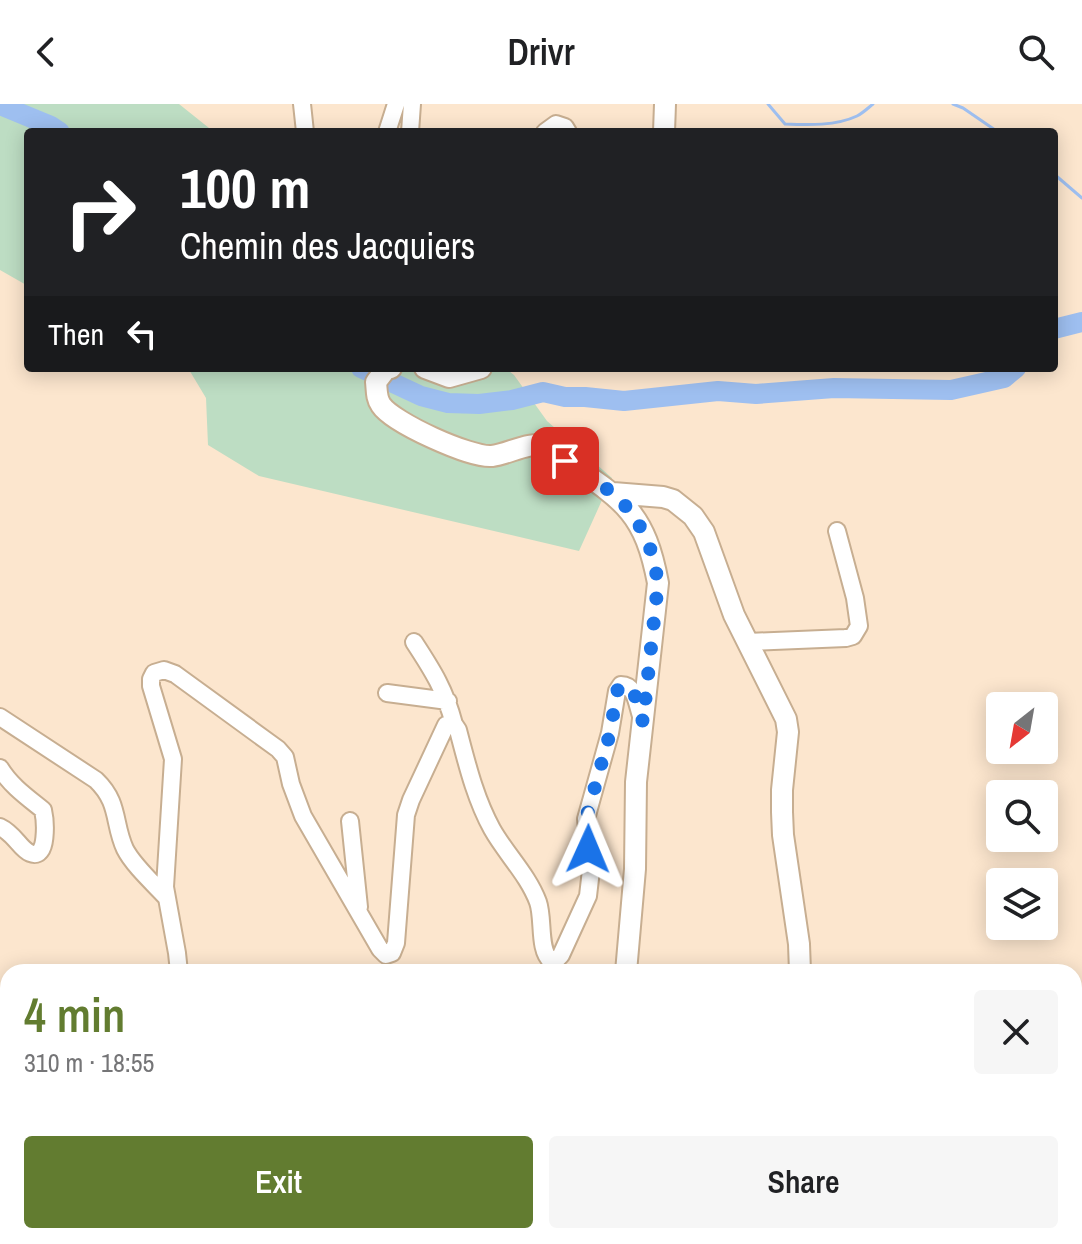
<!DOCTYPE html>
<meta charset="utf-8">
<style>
body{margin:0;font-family:"Archivo Narrow",sans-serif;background:#f6f6f6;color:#202124;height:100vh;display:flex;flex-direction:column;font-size:30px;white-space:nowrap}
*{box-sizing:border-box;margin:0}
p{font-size:26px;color:#757577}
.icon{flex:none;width:44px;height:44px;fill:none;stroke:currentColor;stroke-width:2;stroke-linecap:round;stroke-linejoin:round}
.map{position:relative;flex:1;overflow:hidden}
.details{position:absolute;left:0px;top:860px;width:1082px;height:280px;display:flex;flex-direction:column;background:#fff;border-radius:24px 24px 0 0;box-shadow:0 4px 20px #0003}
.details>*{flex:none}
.hud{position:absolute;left:24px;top:24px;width:1034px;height:244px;border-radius:8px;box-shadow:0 4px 20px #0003;background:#202124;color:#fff;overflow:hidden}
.needle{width:52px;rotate:211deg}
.buttons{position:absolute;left:986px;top:588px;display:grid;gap:16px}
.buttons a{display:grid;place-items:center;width:72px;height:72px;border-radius:8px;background:#fff;box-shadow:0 4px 20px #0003;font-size:40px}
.pin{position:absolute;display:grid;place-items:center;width:68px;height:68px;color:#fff;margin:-34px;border-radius:16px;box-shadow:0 4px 12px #0006}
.me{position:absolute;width:88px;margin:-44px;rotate:1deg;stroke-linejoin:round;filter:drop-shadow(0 0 6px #0008)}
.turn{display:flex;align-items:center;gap:28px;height:168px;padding:0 24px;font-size:36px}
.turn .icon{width:104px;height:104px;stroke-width:2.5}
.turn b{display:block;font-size:56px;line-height:68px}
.then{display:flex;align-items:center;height:76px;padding:0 24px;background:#0003;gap:16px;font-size:30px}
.round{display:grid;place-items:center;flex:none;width:84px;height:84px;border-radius:8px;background:#f6f6f6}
.summary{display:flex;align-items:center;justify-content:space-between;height:136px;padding:0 24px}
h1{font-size:48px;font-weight:600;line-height:60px;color:#627c30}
.action{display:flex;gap:16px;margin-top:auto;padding:16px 24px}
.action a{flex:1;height:92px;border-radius:8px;background:#627c30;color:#fff;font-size:32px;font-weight:600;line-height:92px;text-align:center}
.action a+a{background:#f6f6f6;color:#202124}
header{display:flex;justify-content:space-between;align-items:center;height:104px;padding:0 24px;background:#fff;font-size:36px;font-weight:600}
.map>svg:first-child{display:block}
.green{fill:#bdddc3}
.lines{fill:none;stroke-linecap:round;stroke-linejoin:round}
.stream{stroke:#9ebff0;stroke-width:3}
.river{stroke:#9ebff0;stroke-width:20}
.minor-casing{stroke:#c7ae91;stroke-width:20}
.major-casing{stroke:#c7ae91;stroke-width:24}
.minor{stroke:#fff;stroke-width:16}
.major{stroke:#fff;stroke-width:20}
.route{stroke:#1a73e8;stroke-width:14;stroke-dasharray:0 25.2}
</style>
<header><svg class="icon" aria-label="back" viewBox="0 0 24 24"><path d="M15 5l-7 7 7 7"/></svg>Drivr<svg class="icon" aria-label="search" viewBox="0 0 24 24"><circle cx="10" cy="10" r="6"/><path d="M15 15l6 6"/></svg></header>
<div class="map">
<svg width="1082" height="1140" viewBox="0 0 1082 1140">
<rect width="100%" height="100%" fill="#fce6ce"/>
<path class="green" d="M0,0h179l35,28h-186v154l-28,-16z
M188,264h317l9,7 33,46 65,57 -33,73 -320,-75 -51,-31 -2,-47z"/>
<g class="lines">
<path class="stream" d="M768,0l17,20c23,1 51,2 72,-8 6,-3 11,-8 16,-12
M953,0l10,4 35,24
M1054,70l28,24"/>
<path class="river" d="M0,1l51,21 9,6
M1054,225l28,-7
M361,264l60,28 27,7 31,1 33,-4 31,-8 22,5h20l39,4 94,-10 38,3 78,-6 117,2 53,-12 12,-10"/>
<g class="minor-casing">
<path id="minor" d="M302,0l3,28
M387,28l9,-28
M410,28l2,-28
M545,28l11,-8 9,3 3,5
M414,538c19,29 31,48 40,82
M748,538l98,-4 7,-2 6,-10 -4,-28 -18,-67
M387,589l61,8
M0,613l96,63c24,23 17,43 29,69 8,16 29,35 41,48
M0,664c11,18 27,29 43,42 2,9 6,51 -13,43 -10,-4 -15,-19 -30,-26
M350,717l9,86
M179,868l-2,-19 -12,-66 8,-128 -22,-73v-7l3,-6 10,-3 11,4 103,75 7,8 6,27 12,32 77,133 6,6 6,-2 4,-10 10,-128 5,-15 35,-75 4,-2 4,1 4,6c9,34 17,68 34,99 14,25 36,46 46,73 6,17 0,48 13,59l5,-1 5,-5 27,-59 3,-26 -5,-51 24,-86 7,-42 4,-6c15,0 16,20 20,31
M1074,1064l8,3
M91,1140l6,-8
M523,1140l2,-8
M788,1140c10,-12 20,-6 32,0
M858,1140v-8"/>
</g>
<g class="major-casing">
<path id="major" d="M664,28l1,-28
M391,264l-5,1 -10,13c1,8 0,16 5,23 12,18 90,53 111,51 17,-2 37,-15 54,-10 9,2 16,13 24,18 55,37 75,50 88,119l-22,199 -1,87 -9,103
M425,264l24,9 32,-9
M613,389l50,4 10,3 20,16 11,16 30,83 52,104 2,13 -6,58v22l1,23 16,109 1,28
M652,1132l1,8
M920,1140l1,-8"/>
</g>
<use href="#minor" class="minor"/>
<use href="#major" class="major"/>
</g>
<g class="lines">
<path class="route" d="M565,357l48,32 22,23 18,39 5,28 -15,139c-5,-13 -6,-36 -22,-37l-4,6 -7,42 -24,86 2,30"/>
</g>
</svg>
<div class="buttons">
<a><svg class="needle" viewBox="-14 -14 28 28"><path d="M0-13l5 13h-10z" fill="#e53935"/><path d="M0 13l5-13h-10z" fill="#757577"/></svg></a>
<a><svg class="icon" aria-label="search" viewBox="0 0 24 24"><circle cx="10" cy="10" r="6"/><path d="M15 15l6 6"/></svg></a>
<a><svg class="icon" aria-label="layers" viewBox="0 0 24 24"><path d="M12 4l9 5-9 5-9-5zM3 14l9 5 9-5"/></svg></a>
</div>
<div class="pin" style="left:565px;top:357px;background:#d93025"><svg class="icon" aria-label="arrive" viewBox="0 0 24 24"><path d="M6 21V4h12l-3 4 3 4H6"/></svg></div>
<svg class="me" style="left:588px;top:745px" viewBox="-20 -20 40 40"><path d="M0-17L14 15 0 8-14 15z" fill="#1a73e8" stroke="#fff" stroke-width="4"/></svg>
<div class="hud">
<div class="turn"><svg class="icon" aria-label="right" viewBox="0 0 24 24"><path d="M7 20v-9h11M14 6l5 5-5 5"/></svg><div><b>100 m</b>Chemin des Jacquiers</div></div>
<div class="then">Then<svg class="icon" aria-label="left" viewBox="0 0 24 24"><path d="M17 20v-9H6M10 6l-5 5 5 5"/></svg></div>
</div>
<section class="details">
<div class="summary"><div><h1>4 min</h1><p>310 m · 18:55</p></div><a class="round"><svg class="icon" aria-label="close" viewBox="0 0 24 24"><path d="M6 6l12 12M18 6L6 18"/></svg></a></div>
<div class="action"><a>Exit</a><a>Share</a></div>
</section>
</div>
